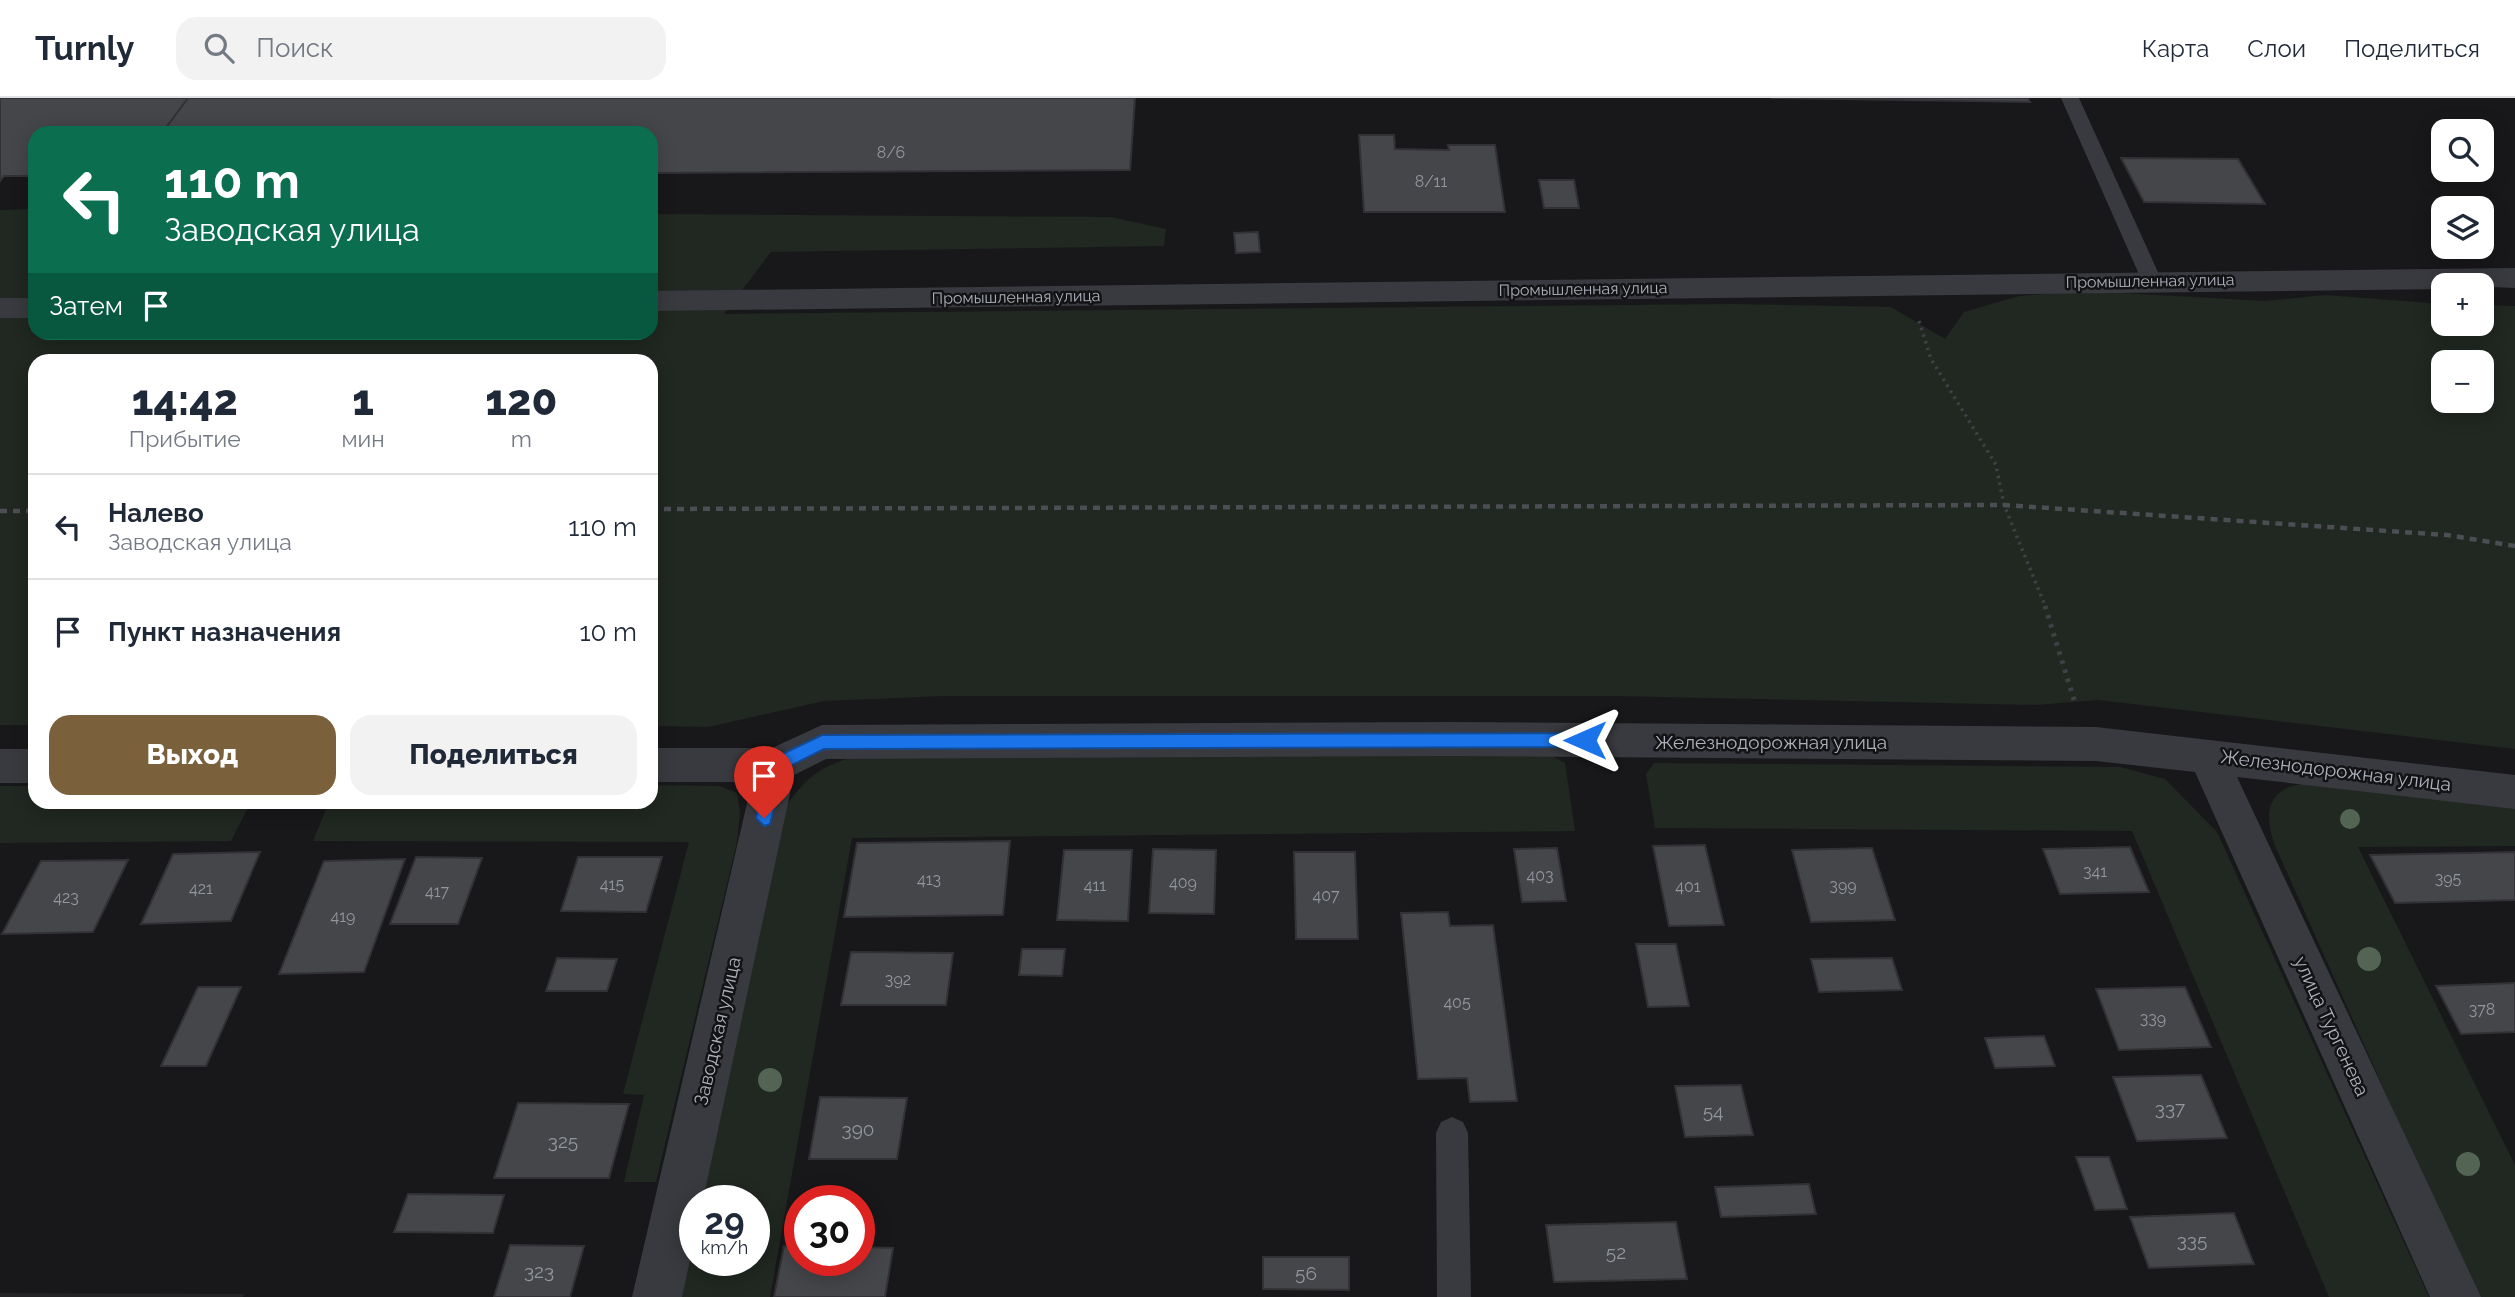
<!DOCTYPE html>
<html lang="ru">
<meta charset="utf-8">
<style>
body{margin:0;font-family:Raleway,sans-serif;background:#f2f2f3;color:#1f2937;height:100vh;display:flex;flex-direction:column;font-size:26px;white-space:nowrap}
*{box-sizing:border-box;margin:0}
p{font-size:23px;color:#747a83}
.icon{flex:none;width:38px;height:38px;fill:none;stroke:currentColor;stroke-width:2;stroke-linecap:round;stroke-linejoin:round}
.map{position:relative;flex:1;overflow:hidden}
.sheet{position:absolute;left:28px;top:256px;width:630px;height:455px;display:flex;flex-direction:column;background:#fff;border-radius:21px;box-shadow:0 4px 18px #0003}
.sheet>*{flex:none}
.top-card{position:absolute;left:28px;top:28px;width:630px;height:214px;border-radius:21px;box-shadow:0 4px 18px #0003;background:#0b6e4f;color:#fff;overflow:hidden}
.fabs{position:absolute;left:2431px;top:21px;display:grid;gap:14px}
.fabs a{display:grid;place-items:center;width:63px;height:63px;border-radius:14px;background:#fff;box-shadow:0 4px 18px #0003;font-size:35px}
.speed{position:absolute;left:679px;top:1087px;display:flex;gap:14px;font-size:35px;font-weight:700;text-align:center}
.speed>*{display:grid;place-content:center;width:91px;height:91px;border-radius:50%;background:#fff;box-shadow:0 4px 18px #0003;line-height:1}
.speed small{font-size:18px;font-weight:400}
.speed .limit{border:10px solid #d22;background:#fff;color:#111}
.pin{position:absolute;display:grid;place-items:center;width:60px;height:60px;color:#fff;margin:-72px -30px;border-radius:50% 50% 50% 0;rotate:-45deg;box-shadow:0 0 7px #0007}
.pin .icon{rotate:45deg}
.me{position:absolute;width:77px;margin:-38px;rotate:270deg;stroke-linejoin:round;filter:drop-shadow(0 0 5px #0008)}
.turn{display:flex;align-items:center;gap:24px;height:147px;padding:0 21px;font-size:32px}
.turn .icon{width:91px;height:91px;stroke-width:2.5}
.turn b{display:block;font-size:49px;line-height:60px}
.then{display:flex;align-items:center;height:66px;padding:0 21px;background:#0003;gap:14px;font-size:26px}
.eta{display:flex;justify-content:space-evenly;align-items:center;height:119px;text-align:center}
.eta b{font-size:42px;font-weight:800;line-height:49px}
.action{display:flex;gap:14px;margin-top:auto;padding:14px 21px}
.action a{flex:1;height:80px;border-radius:21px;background:#7a613b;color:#fff;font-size:28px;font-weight:800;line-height:80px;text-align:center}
.action a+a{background:#f2f2f3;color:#1f2937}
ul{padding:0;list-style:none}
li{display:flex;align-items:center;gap:21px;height:105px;padding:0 21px;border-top:2px solid #e0e1e3}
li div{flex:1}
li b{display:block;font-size:26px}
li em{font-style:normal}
header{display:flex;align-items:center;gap:42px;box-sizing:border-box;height:98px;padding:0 35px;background:#fff;border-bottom:2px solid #e0e1e3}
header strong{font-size:33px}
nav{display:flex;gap:38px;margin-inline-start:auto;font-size:24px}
.search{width:490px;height:63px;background:#f2f2f3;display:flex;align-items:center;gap:18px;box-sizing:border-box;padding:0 24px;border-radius:21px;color:#747a83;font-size:26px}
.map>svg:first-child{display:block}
.built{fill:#242427}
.green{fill:#202821;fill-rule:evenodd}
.building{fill:#45464a;stroke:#323236;stroke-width:2}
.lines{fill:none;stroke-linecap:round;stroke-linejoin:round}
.path-far1{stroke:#3f4146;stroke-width:3.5;stroke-dasharray:2.5 4.5;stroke-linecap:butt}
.path{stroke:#3f4146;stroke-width:5;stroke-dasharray:3.5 6;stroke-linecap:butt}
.service{fill:#393a3f;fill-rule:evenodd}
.minor{fill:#393a3f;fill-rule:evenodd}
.rail{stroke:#4c4e54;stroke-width:4.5;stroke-dasharray:7 6;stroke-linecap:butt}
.tree{fill:#536454}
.route{fill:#1a73e8;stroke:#114b97;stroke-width:2}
.labels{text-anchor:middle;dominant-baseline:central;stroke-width:5;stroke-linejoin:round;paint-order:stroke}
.number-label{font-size:16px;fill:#92969d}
.far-street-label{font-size:16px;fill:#abb0b9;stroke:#131315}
.street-label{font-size:19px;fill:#abb0b9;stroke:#131315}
.near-number-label{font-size:19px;fill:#92969d}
</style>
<header>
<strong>Turnly</strong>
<div class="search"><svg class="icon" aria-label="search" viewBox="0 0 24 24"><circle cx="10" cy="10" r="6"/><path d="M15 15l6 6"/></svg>Поиск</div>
<nav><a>Карта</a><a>Слои</a><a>Поделиться</a></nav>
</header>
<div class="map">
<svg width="2515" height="1199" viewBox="0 0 2515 1199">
<rect width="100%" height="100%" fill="#18181a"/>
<path class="built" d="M0,1195l244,1 -1,3h-243z"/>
<path class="green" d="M35,111v123h616v-118l460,3 55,12 -2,17 -393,6 -47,62 1010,-10 157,3 54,32 19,-27 55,-16 66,-5 180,10 60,-6 118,9v20h39v-19l33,1v443l-417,-49 -62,5 -421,-9h-670l-121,5 -116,26 -57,-1v-366h-616v365h-35v-515zM2443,264h39v39h-39z
M1548,656l17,9 10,68 -723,7 -82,459h-89l14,-62v25h59v-60h-52l84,-394c20,-28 33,-39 67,-49z
M1654,665l466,4 45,12 52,53 212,465h-100l-197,-466 -477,-3 -9,-54z
M2322,682l193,26v40l-157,1 157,318v132h-38l-201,-449c-7,-18 -14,-44 7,-58 9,-6 28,-7 39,-10z
M651,687l69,1 17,7 3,19 -3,30 -81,340h-32l20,-87 -21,-1 66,-252 -376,-1 16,-39h322z
M0,688h35v16h216l-20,39 -231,2z"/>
<path class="building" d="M0,0h188l-26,35h-127v43h-31l-4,5z
M188,0h947l-5,72 -479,3v-40h-489z
M1771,0h257l2,4 -258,-4z
M1359,37h35l1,14 54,1 -1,-5h47l10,67h-141z
M2121,60l117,1 27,45 -121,-2z
M1539,82h35l5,28h-35z
M1258,134l2,20 -24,1 -2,-20z
M1010,743l-7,74 -159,2 13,-74z
M1705,747l19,80 -55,1 -16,-80z
M2130,749l19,45 -89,2 -17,-45z
M1557,750l9,53 -44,1 -8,-53z
M1872,750l23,72 -84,2 -19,-72z
M1153,751l63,1 -2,64 -65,-1z
M1064,752h68l-4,71 -71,-1z
M260,754l-29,69 -90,3 32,-70z
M1294,754h61l3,87h-62z
M2515,754v48l-120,3 -25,-48z
M416,759l66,1 -24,66h-68z
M578,759h84l-16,55 -85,-1z
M405,761l-41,113 -85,2 45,-113z
M128,762l-35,72 -91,2 39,-73z
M1448,814l2,14 43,-1 24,176 -47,1 -3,-24 -49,1 -17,-166z
M1636,846h40l13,62 -41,1z
M1022,851h43l-3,27 -43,-1z
M851,854l102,1 -7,52h-105z
M557,860l60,1 -10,32h-61z
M1892,860l10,32 -83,2 -8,-33z
M2515,885v49l-54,2 -25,-48z
M198,889h43l-35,79h-45z
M2185,889l26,60 -92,3 -23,-61z
M2044,938l11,30 -60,2 -10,-30z
M2201,977l26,63 -90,3 -24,-64z
M1741,987l12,50 -68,2 -10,-51z
M820,999l87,1 -10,61h-88z
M518,1005l111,1 -20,74h-115z
M2076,1059h33l18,52 -32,1z
M1809,1086l7,30 -95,3 -6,-30z
M408,1096l96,1 -11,38 -99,-1z
M2234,1115l20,51 -105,4 -19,-51z
M1676,1124l11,57 -133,3 -8,-57z
M510,1147l74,1 -14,51h-76z
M784,1148l16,1v13h59v-13l34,1 -8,49h-111z
M1263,1159h86v33l-86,-1z"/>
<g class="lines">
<path class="path-far1" d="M1919,223l12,38 65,106 8,40 42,103"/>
<path class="path" d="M2045,508l30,97"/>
<path class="service" d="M2061,0h18l83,183 -3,5h-14l-3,-5z
M1452,1019l11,5 5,11 3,164h-34l-1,-164 5,-11z"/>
<path class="minor" d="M2515,170v20l-72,-3v4l-1792,22v-20z
M0,200h35v20h-35z
M1450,624l646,5 419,48v34l-278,-32 244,520h-51l-235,-525 -99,-11 -646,-5 -624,3 -32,16 -91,425h-8v37l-13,60h-50l120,-515h-101v-34h121l50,-23z
M0,651h35v34h-35z"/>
<path class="rail" d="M651,411l1353,-4 443,30 68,11
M0,413h35"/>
</g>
<g class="tree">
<circle cx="2350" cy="721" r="10"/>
<circle cx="2369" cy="861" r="12"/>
<circle cx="770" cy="982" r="12"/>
<circle cx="2468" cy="1066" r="12"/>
</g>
<path class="route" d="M1585,635l8,7 -8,7 -761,2 -40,20 -14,55 -6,2 -8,-8 14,-58 52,-25z"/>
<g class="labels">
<g class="number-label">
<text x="891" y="54">8/6</text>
<text x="1431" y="83">8/11</text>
<text x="2095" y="773">341</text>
<text x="1540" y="777">403</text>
<text x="2448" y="780">395</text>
<text x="929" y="781">413</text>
<text x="1183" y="784">409</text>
<text x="612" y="786">415</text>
<text x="1095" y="787">411</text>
<text x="1843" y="787">399</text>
<text x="1688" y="788">401</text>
<text x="201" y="790">421</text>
<text x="437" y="793">417</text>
<text x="1326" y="797">407</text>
<text x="66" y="799">423</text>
<text x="343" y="818">419</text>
<text x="898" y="881">392</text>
<text x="1457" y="904">405</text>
<text x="2482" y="911">378</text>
<text x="2153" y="920">339</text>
</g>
<g class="far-street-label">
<text transform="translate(2150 183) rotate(-1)">Промышленная улица</text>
<text transform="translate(1583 191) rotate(-1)">Промышленная улица</text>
<text transform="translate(1016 199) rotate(-1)">Промышленная улица</text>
</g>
<g class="street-label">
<text x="1771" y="644">Железнодорожная улица</text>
<text transform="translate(2336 672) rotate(7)">Железнодорожная улица</text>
<text transform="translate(2332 928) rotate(65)">улица Тургенева</text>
<text transform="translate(717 933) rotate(-77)">Заводская улица</text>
</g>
<g class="near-number-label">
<text x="2170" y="1010">337</text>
<text x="1713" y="1013">54</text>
<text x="858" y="1031">390</text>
<text x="563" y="1043">325</text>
<text x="2192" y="1142">335</text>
<text x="1616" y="1154">52</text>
<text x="539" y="1173">323</text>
<text x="1306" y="1175">56</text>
</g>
</g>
</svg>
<div class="fabs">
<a><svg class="icon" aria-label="search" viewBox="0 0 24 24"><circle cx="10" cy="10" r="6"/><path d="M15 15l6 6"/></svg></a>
<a><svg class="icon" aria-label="layers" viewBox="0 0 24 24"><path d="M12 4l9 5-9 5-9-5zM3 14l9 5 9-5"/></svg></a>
<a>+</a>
<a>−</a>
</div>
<div class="speed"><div>29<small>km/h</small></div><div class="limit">30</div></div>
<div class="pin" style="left:764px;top:720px;background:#d93025"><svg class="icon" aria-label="arrive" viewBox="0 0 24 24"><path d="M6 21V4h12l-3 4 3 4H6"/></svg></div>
<svg class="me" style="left:1585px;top:642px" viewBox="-20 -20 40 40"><path d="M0-17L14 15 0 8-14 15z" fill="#1a73e8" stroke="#fff" stroke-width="4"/></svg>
<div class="top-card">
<div class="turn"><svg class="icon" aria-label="left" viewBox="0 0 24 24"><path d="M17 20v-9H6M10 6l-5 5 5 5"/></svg><div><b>110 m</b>Заводская улица</div></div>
<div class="then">Затем<svg class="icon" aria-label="arrive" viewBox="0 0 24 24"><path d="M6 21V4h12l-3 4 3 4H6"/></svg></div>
</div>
<section class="sheet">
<div class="eta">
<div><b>14:42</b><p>Прибытие</p></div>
<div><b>1</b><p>мин</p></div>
<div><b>120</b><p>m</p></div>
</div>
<ul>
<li><svg class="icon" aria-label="left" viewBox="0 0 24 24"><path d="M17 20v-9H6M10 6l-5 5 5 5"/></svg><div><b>Налево</b><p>Заводская улица</p></div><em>110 m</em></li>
<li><svg class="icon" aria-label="arrive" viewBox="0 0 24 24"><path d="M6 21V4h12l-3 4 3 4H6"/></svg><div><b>Пункт назначения</b></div><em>10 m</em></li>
</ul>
<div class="action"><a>Выход</a><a>Поделиться</a></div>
</section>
</div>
